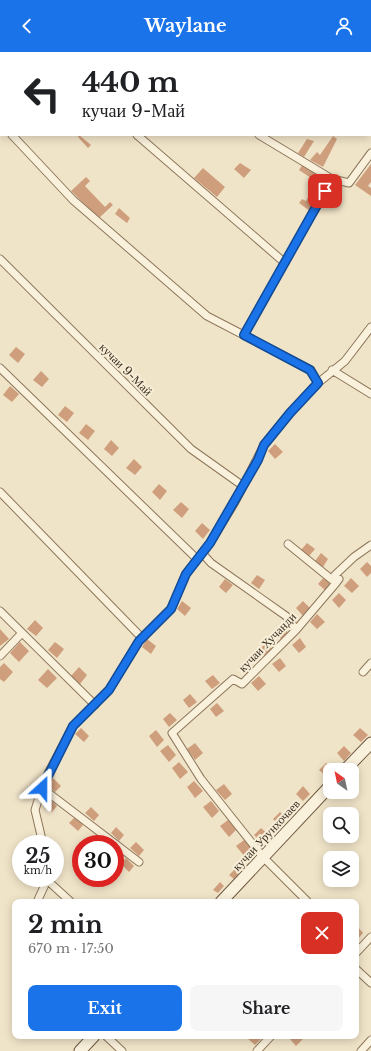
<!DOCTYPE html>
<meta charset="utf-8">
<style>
body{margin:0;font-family:"Libre Baskerville",serif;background:#f6f6f6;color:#202124;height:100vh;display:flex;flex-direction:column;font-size:15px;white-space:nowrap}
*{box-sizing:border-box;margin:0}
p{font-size:13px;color:#757577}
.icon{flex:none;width:22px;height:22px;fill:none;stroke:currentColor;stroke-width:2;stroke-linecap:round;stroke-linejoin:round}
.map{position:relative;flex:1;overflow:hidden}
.panel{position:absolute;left:12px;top:847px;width:347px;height:140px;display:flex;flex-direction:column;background:#fff;border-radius:8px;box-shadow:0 2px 10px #0003}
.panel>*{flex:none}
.guide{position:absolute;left:0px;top:0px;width:371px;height:84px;box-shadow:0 2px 10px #0003;background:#fff;color:#202124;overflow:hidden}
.needle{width:26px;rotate:327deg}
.tools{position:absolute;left:323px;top:711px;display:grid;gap:8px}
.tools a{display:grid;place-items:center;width:36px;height:36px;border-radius:8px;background:#fff;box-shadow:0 2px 10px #0003;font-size:20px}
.speed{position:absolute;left:12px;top:783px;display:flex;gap:8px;font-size:20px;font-weight:700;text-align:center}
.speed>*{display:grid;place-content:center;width:52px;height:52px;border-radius:50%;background:#fff;box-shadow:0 2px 10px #0003;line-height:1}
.speed small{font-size:10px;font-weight:400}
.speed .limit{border:6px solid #d22;background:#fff;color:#111}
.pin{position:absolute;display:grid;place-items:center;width:34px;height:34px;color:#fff;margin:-17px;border-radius:8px;box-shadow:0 2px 6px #0006}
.me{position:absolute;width:44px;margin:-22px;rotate:24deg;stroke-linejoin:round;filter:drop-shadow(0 0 3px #0008)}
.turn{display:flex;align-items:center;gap:14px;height:84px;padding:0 16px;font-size:18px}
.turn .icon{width:52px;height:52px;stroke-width:2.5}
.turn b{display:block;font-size:28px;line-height:34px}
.round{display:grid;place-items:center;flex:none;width:42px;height:42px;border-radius:8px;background:#f6f6f6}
.summary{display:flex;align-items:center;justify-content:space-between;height:68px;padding:0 16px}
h1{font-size:24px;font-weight:800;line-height:30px}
.cta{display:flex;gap:8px;margin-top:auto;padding:8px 16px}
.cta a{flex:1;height:46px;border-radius:8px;background:#1a73e8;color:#fff;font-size:16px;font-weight:800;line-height:46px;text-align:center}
.cta a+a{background:#f6f6f6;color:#202124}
header{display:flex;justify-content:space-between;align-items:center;height:52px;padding:0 16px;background:#1a73e8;color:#fff;font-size:18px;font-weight:800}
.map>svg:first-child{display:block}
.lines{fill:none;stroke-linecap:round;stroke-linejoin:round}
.stream{stroke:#6f938a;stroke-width:2.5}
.building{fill:#cf9f7d}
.street-casing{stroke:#8d765c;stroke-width:9}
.secondary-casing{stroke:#6f573f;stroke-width:13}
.street{stroke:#faf1dc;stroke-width:7}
.secondary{stroke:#faf1dc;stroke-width:11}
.route-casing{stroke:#114b97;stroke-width:10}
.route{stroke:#1a73e8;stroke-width:7}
.labels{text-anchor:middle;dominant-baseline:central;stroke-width:4;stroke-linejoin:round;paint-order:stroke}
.street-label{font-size:12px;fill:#3d2e20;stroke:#f7eed8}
</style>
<header><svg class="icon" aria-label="back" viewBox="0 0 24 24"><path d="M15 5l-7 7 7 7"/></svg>Waylane<svg class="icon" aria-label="person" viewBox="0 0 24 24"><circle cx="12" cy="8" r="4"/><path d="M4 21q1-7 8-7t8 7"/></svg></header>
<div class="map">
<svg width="371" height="999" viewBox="0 0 371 999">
<rect width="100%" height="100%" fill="#f0e4c8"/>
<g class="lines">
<path class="stream" d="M8,1l1,-1
M0,7l1,-1"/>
</g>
<path class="building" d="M79,83l12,10 -3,3 -10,-11z
M333,84l4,3 -14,28 -13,-7 7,-8 3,3z
M307,87l7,2 -10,16 -6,-4z
M240,111l11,7 -7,8 -10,-9z
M303,112l24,15 -17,32 -11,-8 3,-4 4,2 11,-19 -18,-12z
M371,112v18l-3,4 3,2v8l-16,-11z
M203,116l22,19 -8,10 -23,-19z
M86,125l4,4 -5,5 20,21 5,-5 3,3 -14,13 -28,-27z
M119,156l11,10 -3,5 -12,-9z
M16,295l9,7 -7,9 -9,-8z
M41,319l8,8 -7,8 -9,-7z
M10,334l9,8 -7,8 -9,-7z
M65,354l9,7 -7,9 -9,-7z
M86,372l9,7 -7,9 -9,-7z
M111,388l8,8 -7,8 -8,-7z
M275,392l8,8 -8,7 -7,-8z
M134,407l8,8 -7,8 -9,-7z
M159,432l8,7 -7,9 -8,-8z
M181,450l8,7 -7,9 -9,-8z
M202,471l8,7 -7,9 -8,-8z
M307,491l8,6 -6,7 -8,-6z
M321,501l7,6 -5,8 -8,-6z
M367,510l4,4v7l-4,4 -7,-8z
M257,523l8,5 -6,9 -8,-6z
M325,524l8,8 -7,7 -8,-7z
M351,526l8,8 -7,7 -8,-7z
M225,527l8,6 -7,8 -7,-6z
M339,541l7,7 -7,8 -7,-8z
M182,549l9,7 -6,8 -8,-7z
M303,549l7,7 -7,8 -7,-8z
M317,562l8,8 -8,7 -7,-7z
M35,568l8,8 -7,8 -9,-7z
M283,574l6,8 -7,6 -7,-7z
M0,577l9,10 -9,7z
M300,586l6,9 -7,6 -7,-8z
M147,587l9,7 -5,8 -9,-7z
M20,590l9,9 -10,11 -9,-9z
M55,590l9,7 -7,9 -9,-8z
M267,591l6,7 -7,7 -7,-8z
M280,606l6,8 -7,6 -7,-8z
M246,609l6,8 -7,6 -7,-8z
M4,611l9,9 -9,10 -4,-3v-12z
M79,615l8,8 -7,9 -9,-8z
M48,617l9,9 -10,10 -9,-8z
M213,623l7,8 -8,6 -7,-8z
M259,624l7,8 -8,7 -7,-8z
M190,642l7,8 -8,6 -6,-8z
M217,651l7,8 -8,6 -6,-8z
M170,661l7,7 -8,7 -6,-8z
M81,676l8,8 -5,6 -9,-8z
M360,676l8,7 -7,7 -8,-7z
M156,678l8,10 -7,7 -8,-11z
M195,691l8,10 -8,7 -8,-11z
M168,693l8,10 -7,7 -9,-11z
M344,694l7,7 -7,8 -7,-8z
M179,710l9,10 -8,7 -8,-11z
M326,711l8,7h-4v4l-3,3 -8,-7z
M53,726l8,8 -6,6 -8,-8z
M194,729l9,10 -8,7 -8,-11z
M224,732l8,10 -7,6 -9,-10z
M303,734l7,8 -7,7 -7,-7z
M49,746l8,8 -5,6 -9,-8z
M211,749l8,10 -7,7 -9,-11z
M91,755l8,8 -5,6 -9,-8z
M280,760l7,7 -7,7 -7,-7z
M75,765l8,8 -5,6 -9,-8z
M228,768l8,10 -7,7 -9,-11z
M116,775l8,8 -5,6 -8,-8z
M261,776l8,7 -7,8 -8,-8z
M101,786l6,6h-11z
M244,788l8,10 -7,7 -9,-11z
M136,790l8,8 -5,6 -9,-8z
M126,806l8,8 -5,6 -8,-8z
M236,816l4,4 -6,7 -5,-4z
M220,830l4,4 -6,7 -5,-3z
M356,873l7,8 -7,8z
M249,984h11l2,2 -7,7 -8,-7z
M291,984h10l3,2 -8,8 -7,-8z"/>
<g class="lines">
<g class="street-casing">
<path id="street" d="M54,0l1,1
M121,0l1,1
M145,0l2,1
M297,0l2,1
M134,1l1,-1
M370,48l1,1
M0,70l1,1
M12,83l61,65 134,116 104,54 7,13
M137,83l148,128
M259,83l73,44 17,4 22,-30
M0,207l191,190 52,37
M244,283l88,-156
M0,316l197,191
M332,318l39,24
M0,440l142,146
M288,492l48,39
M202,501l9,10 75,53 10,14
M0,559l95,94
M0,604l21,-22
M363,620l8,-9
M42,736l97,74
M43,792l-8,-34 9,-29 29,-55 36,-36 30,-49 32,-32 15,-35 24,-31 25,-41 29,-57 26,-32 28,-30 27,-22 26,-34
M47,826v2l24,22
M37,850l10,-22
M308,850l-45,-45 -62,-78 -29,-46 61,-54 9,5 54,-54 40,-47 3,-4 -4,-4 19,-18 17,-12
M356,901l15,-16
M356,917l15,14
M106,984l16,15
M257,999l14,-15
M361,999l10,-11"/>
</g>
<g class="secondary-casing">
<path id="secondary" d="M345,718l26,-27
M221,850l109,-116
M80,999l14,-15"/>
</g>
<use href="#street" class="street"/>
<use href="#secondary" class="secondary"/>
</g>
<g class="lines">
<g class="route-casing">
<path id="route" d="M42,736l31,-62 36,-36 30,-49 32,-32 15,-35 24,-31 48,-83 6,-15 26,-32 28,-30 -8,-13 -66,-35 81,-144"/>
</g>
<use href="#route" class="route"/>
</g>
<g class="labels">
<g class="street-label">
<text transform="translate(126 317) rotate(45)">кучаи 9-Май</text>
<text transform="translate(267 590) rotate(-46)">кучаи Хучанди</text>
<text transform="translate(266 783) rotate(-47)">кучаи Урунхочаев</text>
</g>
</g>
</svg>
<div class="tools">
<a><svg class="needle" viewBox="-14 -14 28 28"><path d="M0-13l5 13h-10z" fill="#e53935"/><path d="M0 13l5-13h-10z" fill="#757577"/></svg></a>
<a><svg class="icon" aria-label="search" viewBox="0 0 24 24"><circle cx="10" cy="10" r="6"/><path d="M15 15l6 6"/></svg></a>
<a><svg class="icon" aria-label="layers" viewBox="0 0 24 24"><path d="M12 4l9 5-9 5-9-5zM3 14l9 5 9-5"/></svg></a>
</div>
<div class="speed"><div>25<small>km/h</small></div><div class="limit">30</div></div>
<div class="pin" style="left:325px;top:139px;background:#d93025"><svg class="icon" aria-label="arrive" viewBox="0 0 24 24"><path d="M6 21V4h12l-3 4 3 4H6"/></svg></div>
<svg class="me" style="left:42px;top:736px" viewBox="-20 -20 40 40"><path d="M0-17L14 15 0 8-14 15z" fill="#1a73e8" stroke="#fff" stroke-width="4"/></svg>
<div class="guide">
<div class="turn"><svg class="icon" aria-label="left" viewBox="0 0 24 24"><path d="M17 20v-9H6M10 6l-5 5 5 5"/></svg><div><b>440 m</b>кучаи 9-Май</div></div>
</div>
<section class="panel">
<div class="summary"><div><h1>2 min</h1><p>670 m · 17:50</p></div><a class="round" style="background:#d93025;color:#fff"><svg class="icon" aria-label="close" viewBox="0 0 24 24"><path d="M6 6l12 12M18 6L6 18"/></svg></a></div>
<div class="cta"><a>Exit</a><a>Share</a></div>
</section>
</div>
